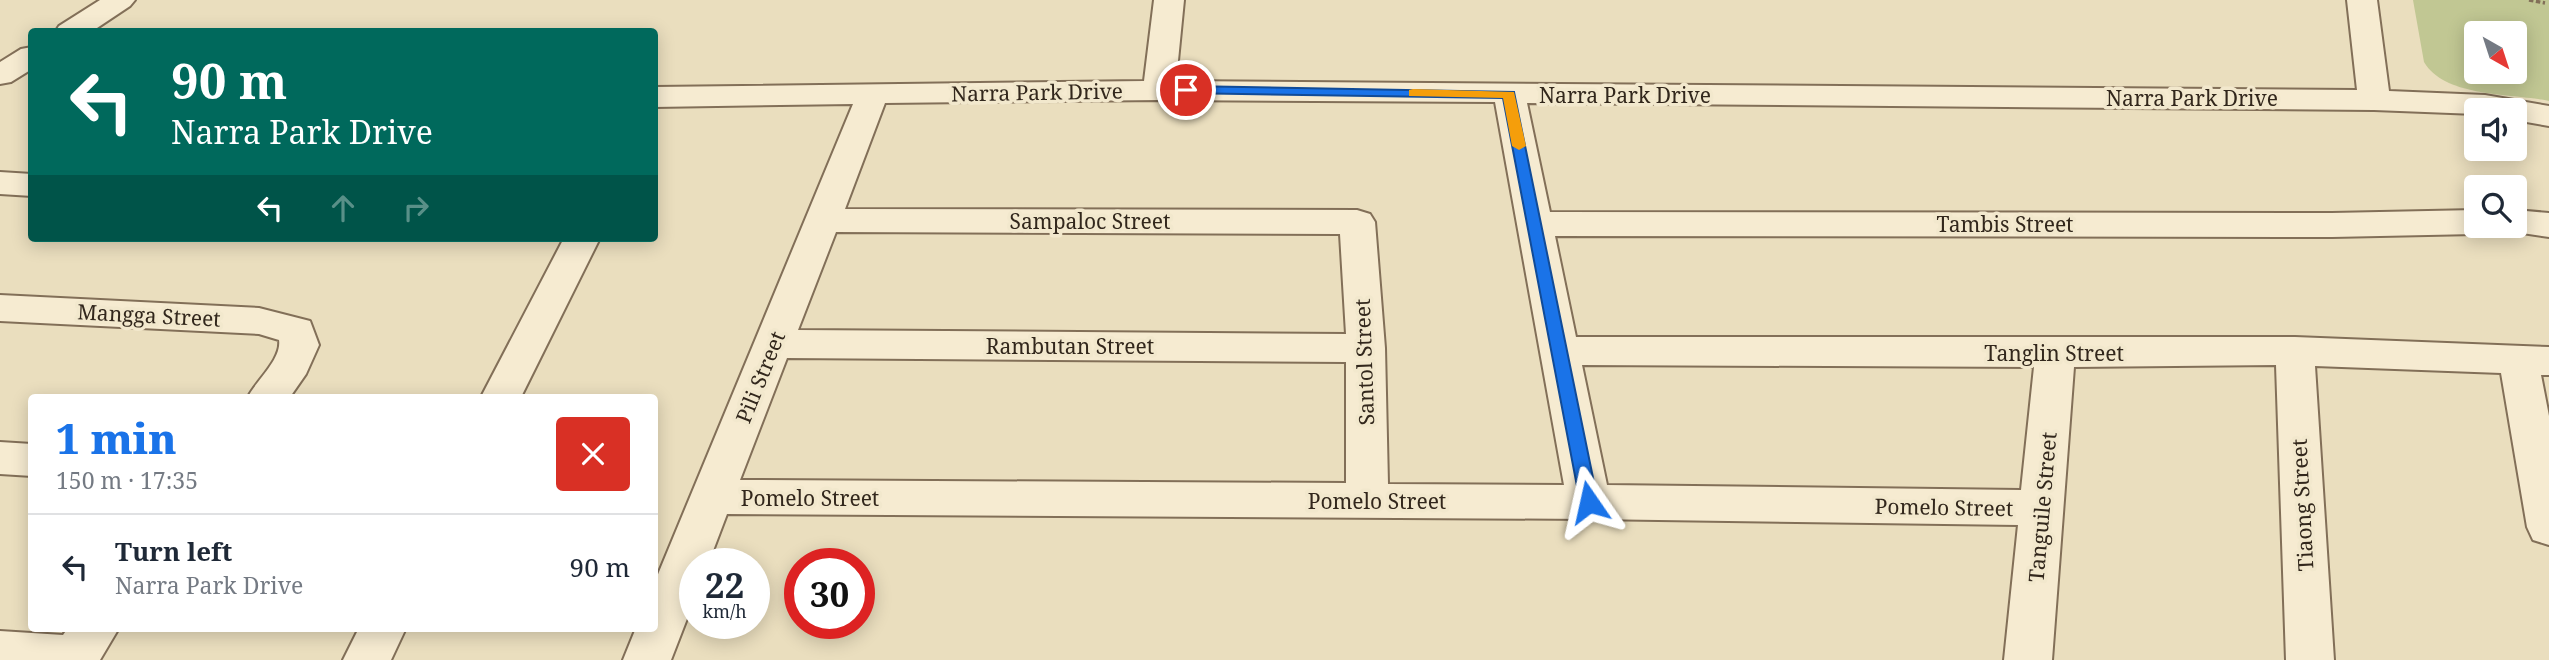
<!DOCTYPE html>
<meta charset="utf-8">
<style>
body{margin:0;font-family:"Noto Serif",serif;background:#f2f2f3;color:#1f2937;height:100vh;display:flex;flex-direction:column;font-size:26px;white-space:nowrap}
*{box-sizing:border-box;margin:0}
p{font-size:23px;color:#747a83}
.icon{flex:none;width:38px;height:38px;fill:none;stroke:currentColor;stroke-width:2;stroke-linecap:round;stroke-linejoin:round}
.map{position:relative;flex:1;overflow:hidden}
.side{position:absolute;left:28px;top:394px;width:630px;height:238px;display:flex;flex-direction:column;background:#fff;border-radius:7px;box-shadow:0 4px 18px #0003}
.side>*{flex:none}
.top-card{position:absolute;left:28px;top:28px;width:630px;height:214px;border-radius:7px;box-shadow:0 4px 18px #0003;background:#00695c;color:#fff;overflow:hidden}
.needle{width:46px;rotate:141deg}
.buttons{position:absolute;left:2464px;top:21px;display:grid;gap:14px}
.buttons a{display:grid;place-items:center;width:63px;height:63px;border-radius:7px;background:#fff;box-shadow:0 4px 18px #0003;font-size:35px}
.speed{position:absolute;left:679px;top:548px;display:flex;gap:14px;font-size:35px;font-weight:700;text-align:center}
.speed>*{display:grid;place-content:center;width:91px;height:91px;border-radius:50%;background:#fff;box-shadow:0 4px 18px #0003;line-height:1}
.speed small{font-size:18px;font-weight:400}
.speed .limit{border:10px solid #d22;background:#fff;color:#111}
.pin{position:absolute;display:grid;place-items:center;width:60px;height:60px;color:#fff;margin:-30px;border:4px solid #fff;border-radius:50%;box-shadow:0 2px 7px #0007}
.me{position:absolute;width:77px;margin:-38px;rotate:349deg;stroke-linejoin:round;filter:drop-shadow(0 0 5px #0008)}
.turn{display:flex;align-items:center;gap:24px;height:147px;padding:0 28px;font-size:32px}
.turn .icon{width:91px;height:91px;stroke-width:2.5}
.turn b{display:block;font-size:49px;line-height:60px}
.lanes{display:flex;align-items:center;height:66px;padding:0 28px;background:#0003;justify-content:center;gap:35px;direction:ltr}
.lanes .off{opacity:.35}
.round{display:grid;place-items:center;flex:none;width:74px;height:74px;border-radius:7px;background:#f2f2f3}
.headline{display:flex;align-items:center;justify-content:space-between;height:119px;padding:0 28px}
h1{font-size:42px;font-weight:800;line-height:52px;color:#1a73e8}
ul{padding:0;list-style:none}
li{display:flex;align-items:center;gap:21px;height:105px;padding:0 28px;border-top:2px solid #e0e1e3}
li div{flex:1}
li b{display:block;font-size:26px}
li em{font-style:normal}
.map>svg:first-child{display:block}
.green{fill:#c1c793;fill-rule:evenodd}
.lines{fill:none;stroke-linecap:round;stroke-linejoin:round}
.minor-casing{stroke:#826f58;stroke-width:4}
.path{stroke:#826f58;stroke-width:3.5;stroke-dasharray:4.5 2.5;stroke-linecap:butt}
.minor{fill:#f6ebd1;fill-rule:evenodd}
.route{fill:#1a73e8;stroke:#114b97;stroke-width:2}
.slow{fill:#f59e0b}
.labels{text-anchor:middle;dominant-baseline:central;stroke-width:7;stroke-linejoin:round;paint-order:stroke}
.street-label{font-size:21px;fill:#32271c;stroke:#f2e8cd}
</style>
<div class="map">
<svg width="2549" height="660" viewBox="0 0 2549 660">
<rect width="100%" height="100%" fill="#eadebe"/>
<path class="green" d="M2413,0h136v101c-36,-8 -104,-3 -125,-39zM2476,33h39v39h-39z"/>
<g class="lines">
<g class="minor-casing">
<path id="minor" d="M100,0h35l-5,6 -39,26h-36l4,-6z
M1154,0h30l-8,81 1181,9 -10,-90h30l12,91 96,4 64,11v20l-34,-6v-10h-39v4l-102,-4 -847,-7 23,109 782,1 144,-3v16h15l-2,4 -13,4 -144,3 -777,-1 21,101h719l254,10v28h-8l8,41v129l-16,-5 -6,-13 -26,-154 -186,-7 19,294h-48l-10,-295 -202,2 -22,293h-48l14,-135 -429,-6 -862,-5 -19,50h-13v34l-24,62h-48l13,-32h18v-44l199,-480 -199,3v-20l490,-6zM1159,100l336,2 69,383 -176,-1 -3,-136 -10,-126 -5,-8 -13,-4 -512,-1 40,-106zM836,232l504,2 6,100 -548,-4zM787,358l559,4v121l-606,-3zM1582,365l452,2 -13,123 -414,-5z
M32,47v22l-21,13 -11,2v-22l21,-13z
M0,172l32,2v22l-32,-2z
M2515,210l34,3v24l-47,-7 -2,-4h15z
M564,238h36l-79,159h-40z
M0,295l259,13 51,13 9,24 -13,29 -16,23h-42c8,-16 34,-38 31,-57l-20,-6 -259,-13z
M0,442l32,2v32l-32,-2z
M68,628h51l-19,32h-100v-29l63,4z
M359,628h47l-15,32h-48z"/>
</g>
<path class="path" d="M2529,0l16,3"/>
<use href="#minor" class="minor"/>
</g>
<path class="route" d="M1186,86l328,6 84,410 -3,5h-12l-3,-5 -77,-404 -322,-5 -2,-3z"/>
<path class="slow" d="M1413,89l101,3 12,54 -7,4 -7,-4 -9,-48 -94,-2v-6z"/>
<g class="labels">
<g class="street-label">
<text transform="translate(1037 92) rotate(-1)">Narra Park Drive</text>
<text x="1625" y="95">Narra Park Drive</text>
<text x="2192" y="98">Narra Park Drive</text>
<text x="1090" y="221">Sampaloc Street</text>
<text x="2005" y="224">Tambis Street</text>
<text transform="translate(149 315) rotate(3)">Mangga Street</text>
<text x="1070" y="346">Rambutan Street</text>
<text x="2054" y="353">Tanglin Street</text>
<text transform="translate(1364 362) rotate(-92)">Santol Street</text>
<text transform="translate(760 377) rotate(-68)">Pili Street</text>
<text x="810" y="498">Pomelo Street</text>
<text x="1377" y="501">Pomelo Street</text>
<text transform="translate(2302 505) rotate(-93)">Tiaong Street</text>
<text transform="translate(1944 507) rotate(1)">Pomelo Street</text>
<text transform="translate(2042 507) rotate(-85)">Tanguile Street</text>
</g>
</g>
</svg>
<div class="buttons">
<a><svg class="needle" viewBox="-14 -14 28 28"><path d="M0-13l5 13h-10z" fill="#e53935"/><path d="M0 13l5-13h-10z" fill="#747a83"/></svg></a>
<a><svg class="icon" aria-label="sound" viewBox="0 0 24 24"><path d="M4 9h4l5-4v14l-5-4H4zM17 9q2 3 0 6"/></svg></a>
<a><svg class="icon" aria-label="search" viewBox="0 0 24 24"><circle cx="10" cy="10" r="6"/><path d="M15 15l6 6"/></svg></a>
</div>
<div class="speed"><div>22<small>km/h</small></div><div class="limit">30</div></div>
<div class="pin" style="left:1186px;top:90px;background:#d93025"><svg class="icon" aria-label="arrive" viewBox="0 0 24 24"><path d="M6 21V4h12l-3 4 3 4H6"/></svg></div>
<svg class="me" style="left:1589px;top:502px" viewBox="-20 -20 40 40"><path d="M0-17L14 15 0 8-14 15z" fill="#1a73e8" stroke="#fff" stroke-width="4"/></svg>
<div class="top-card">
<div class="turn"><svg class="icon" aria-label="left" viewBox="0 0 24 24"><path d="M17 20v-9H6M10 6l-5 5 5 5"/></svg><div><b>90 m</b>Narra Park Drive</div></div>
<div class="lanes"><svg class="icon" aria-label="left" viewBox="0 0 24 24"><path d="M17 20v-9H6M10 6l-5 5 5 5"/></svg><svg class="icon off" aria-label="ahead" viewBox="0 0 24 24"><path d="M12 20V5M6 11l6-6 6 6"/></svg><svg class="icon off" aria-label="right" viewBox="0 0 24 24"><path d="M7 20v-9h11M14 6l5 5-5 5"/></svg></div>
</div>
<section class="side">
<div class="headline"><div><h1>1 min</h1><p>150 m · 17:35</p></div><a class="round" style="background:#d93025;color:#fff"><svg class="icon" aria-label="close" viewBox="0 0 24 24"><path d="M6 6l12 12M18 6L6 18"/></svg></a></div>
<ul>
<li><svg class="icon" aria-label="left" viewBox="0 0 24 24"><path d="M17 20v-9H6M10 6l-5 5 5 5"/></svg><div><b>Turn left</b><p>Narra Park Drive</p></div><em>90 m</em></li>
</ul>
</section>
</div>
